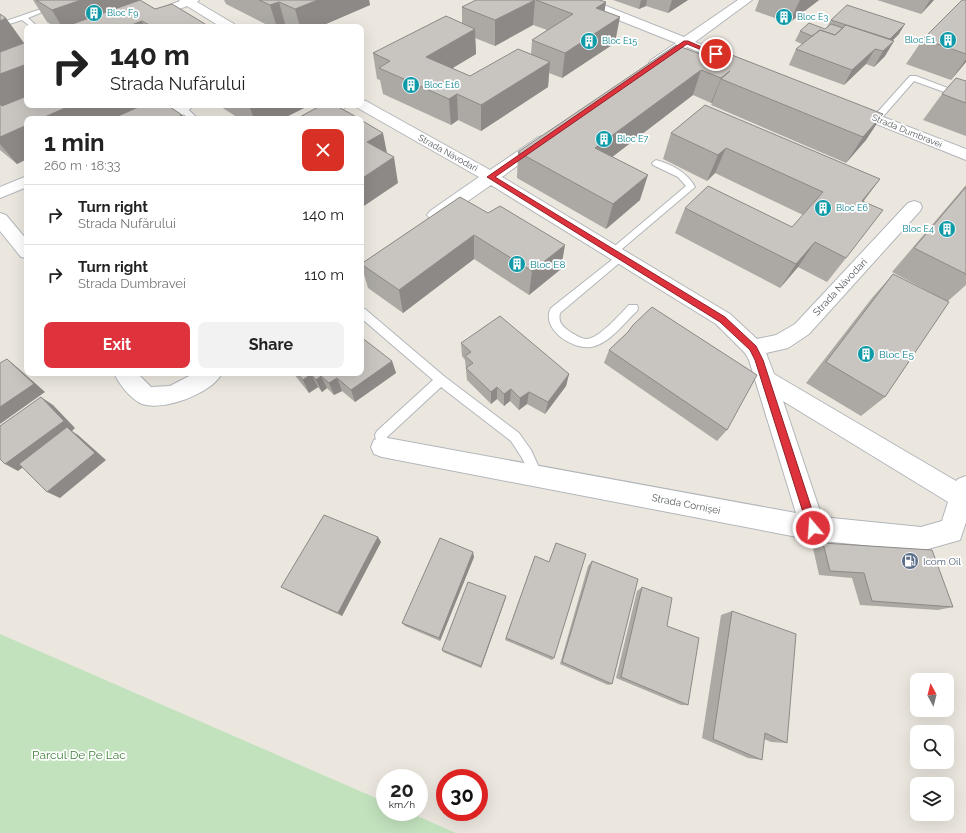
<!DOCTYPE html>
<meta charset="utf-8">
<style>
body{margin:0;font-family:Raleway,sans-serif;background:#f2f2f2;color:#222;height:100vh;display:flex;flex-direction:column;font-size:15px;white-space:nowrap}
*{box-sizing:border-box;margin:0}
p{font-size:13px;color:#767676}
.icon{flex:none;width:22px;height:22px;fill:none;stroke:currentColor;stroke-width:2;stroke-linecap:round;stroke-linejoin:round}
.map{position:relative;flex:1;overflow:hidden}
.panel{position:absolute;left:24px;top:116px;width:340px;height:260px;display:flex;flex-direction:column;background:#fff;border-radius:8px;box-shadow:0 4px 16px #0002}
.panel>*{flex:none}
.top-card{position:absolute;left:24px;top:24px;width:340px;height:84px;border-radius:8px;box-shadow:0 4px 16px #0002;background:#fff;color:#222;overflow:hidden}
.needle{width:26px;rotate:353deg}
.tools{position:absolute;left:910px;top:673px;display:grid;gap:8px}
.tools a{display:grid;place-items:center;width:44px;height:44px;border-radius:8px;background:#fff;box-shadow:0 4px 16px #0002;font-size:20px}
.speed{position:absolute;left:376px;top:769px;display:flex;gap:8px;font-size:20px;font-weight:700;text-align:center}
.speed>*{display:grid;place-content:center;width:52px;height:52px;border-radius:50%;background:#fff;box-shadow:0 4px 16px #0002;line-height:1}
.speed small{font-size:10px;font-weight:400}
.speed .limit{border:6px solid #d22;background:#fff;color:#111}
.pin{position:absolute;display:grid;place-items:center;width:34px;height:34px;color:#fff;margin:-17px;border:2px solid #fff;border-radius:50%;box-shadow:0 1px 4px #0007}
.me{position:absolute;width:44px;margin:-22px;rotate:342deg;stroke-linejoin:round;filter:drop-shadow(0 0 3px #0008)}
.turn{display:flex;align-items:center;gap:14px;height:84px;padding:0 20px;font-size:18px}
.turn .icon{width:52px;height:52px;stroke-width:2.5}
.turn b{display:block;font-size:28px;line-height:34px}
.round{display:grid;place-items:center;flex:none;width:42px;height:42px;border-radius:8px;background:#f2f2f2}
.head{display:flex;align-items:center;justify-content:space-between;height:68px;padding:0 20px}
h1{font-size:24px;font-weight:700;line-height:30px}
.action{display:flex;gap:8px;margin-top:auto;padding:8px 20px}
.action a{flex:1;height:46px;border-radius:8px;background:#de323d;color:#fff;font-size:16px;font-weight:700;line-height:46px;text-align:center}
.action a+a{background:#f2f2f2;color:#222}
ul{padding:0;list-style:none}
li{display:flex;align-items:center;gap:12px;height:60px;padding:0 20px;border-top:1px solid #e0e0e0}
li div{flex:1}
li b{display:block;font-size:15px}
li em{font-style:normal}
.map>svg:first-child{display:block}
.green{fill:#c2e2bd}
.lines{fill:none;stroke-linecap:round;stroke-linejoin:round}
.service-casing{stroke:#b2b6ba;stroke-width:2}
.minor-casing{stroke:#b2b6ba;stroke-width:2}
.service{fill:#fff;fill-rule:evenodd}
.minor{fill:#fff;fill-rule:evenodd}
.wall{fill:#aca9a4;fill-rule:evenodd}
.shaded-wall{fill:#8c8986}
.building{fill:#c8c4bf;stroke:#8c8986}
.route{fill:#de323d;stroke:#902028}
.labels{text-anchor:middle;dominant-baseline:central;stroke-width:3.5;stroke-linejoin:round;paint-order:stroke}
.far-culture-label{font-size:9px;fill:#0d838f;stroke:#fff;text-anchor:start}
.far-street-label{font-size:9px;fill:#585d60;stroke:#fff}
.culture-label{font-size:10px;fill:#0d838f;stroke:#fff;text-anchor:start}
.street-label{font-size:10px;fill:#585d60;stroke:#fff}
.service-label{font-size:10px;fill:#4e5e75;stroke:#fff;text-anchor:start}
.near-park-label{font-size:12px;fill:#3f7f38;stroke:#fff}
</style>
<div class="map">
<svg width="966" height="833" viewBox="0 0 966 833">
<rect width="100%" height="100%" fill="#ebe7df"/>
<path class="green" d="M0,634l385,168v10h23l48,21h-456z"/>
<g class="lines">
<g class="service-casing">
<path id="service" d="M49,0h6l-2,6 -8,5 -17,7 10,9h-7l-9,-7 -22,7v-4l41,-14 7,-5z
M910,76h6l50,19v5l-52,-19 -34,39h-6v-4z
M340,105h10l-24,14h-10z
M180,107h6l12,12h-9l-9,-8z
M656,160c15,4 32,13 39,27l-79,67h-6l-2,-2 2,-2 76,-64 -8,-9 -25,-12 -1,-2z
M621,253l5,4 -2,2 -64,54c-2,9 2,13 9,18 5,3 10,7 17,8 13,0 34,-25 43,-34h8l1,3 -1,3c-13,12 -28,33 -46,36 -19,3 -51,-19 -40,-39l67,-53z
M361,308l4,1 80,68 74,56 12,17 12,26 -1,4 -5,2 -5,-2 -10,-22 -11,-17 -70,-54 -54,50 1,10 -2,4 -4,2 -4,-2 -3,-16 2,-4 56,-51 -72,-62z"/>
</g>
<g class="minor-casing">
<path id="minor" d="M179,0h20l-2,2 37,22 2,3h-15l-34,-21 -52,21h-17l2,-3 60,-23z
M574,0h17l93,37 54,-37h14l-57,42 52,20 2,3 -2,3h-10l-50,-21 -26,19h-10l-2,-3 2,-3 25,-17 -100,-40z
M361,100l5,1 124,69 47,-32 5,-2 5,2 3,3 -3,3 -45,33 228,137 27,25 19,-4 19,-11 113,-121 6,-2 6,2 2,4 -2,4 -111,123 -21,14 -22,5 8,21 182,107 2,-2 8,-3v46l-6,18 -39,11 -108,-11 -431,-83 -8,-3 -3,-7 3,-7 8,-3 414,76 -47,-153 -4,-7 -29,-29 -225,-139 -49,34 -6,2 -6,-2 -3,-4 3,-4 49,-34 -123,-70 -2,-2h7zM783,401l165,101 -6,19 -21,6 -99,-10z
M179,105h14c-9,14 -23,14 -38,14l2,-3z
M852,105l114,44v11l-119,-48 -2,-3 2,-3z
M27,176v11l-27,11v-11z
M0,213l6,2 21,25v18l-6,-1 -21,-26z
M114,373h23l14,14 19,-1 25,-13h27c-9,20 -61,40 -82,30 -11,-6 -21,-19 -26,-30z"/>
</g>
<use href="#service" class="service"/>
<use href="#minor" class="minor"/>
</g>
<path class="wall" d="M33,0h106l16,9 55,18h-155l-8,-5z
M224,0h145l1,5 -51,22h-48l-45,-23z
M476,0h123l7,2 -2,9 11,32 -53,35 -13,-5 -1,14 -67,44 -23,-11 -7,5 -68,-31 -3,-14 -3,-1 -4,-26 89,-29v-17zM533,25l14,5 -15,10 -1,14 -61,22 -18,-8 24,-14 -1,-16 20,8z
M613,0h75l-20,13 -22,-7 -7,3z
M759,0h60l-30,23 -34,-12z
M877,0h57l-13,14z
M966,0v62l-15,18 -45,-16 17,-25z
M0,14l27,91 155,10 2,4h-157v40l-10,5 -17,-14z
M831,20l68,14 -6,6 1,1 -9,15 -11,11 -8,-3 -22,21 -55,-20 7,-16 6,-5 -7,-3 5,-10 25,-2 2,-2z
M708,57l175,57 -17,26 -20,23 -135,-58 1,-2h-1l-18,-8 -81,62 28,43 -34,29 -89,-51 1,-26z
M966,81v55l-43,-16 19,-26z
M218,105h92l-28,14h-42z
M671,133l209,46 -17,23 -17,56 -19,24 -29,-15 -18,21 -105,-55 10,-25 107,19 11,-12 -88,-42 -8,8 -44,-22z
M966,185v100l-18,16 -63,96 -24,19 -55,-33 66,-85 21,-24 46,23 -47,-25z
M460,197l101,72 -32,26 -55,-36 -71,54 -35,-25 -7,-24z
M628,332l99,98 -10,11 -113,-78 5,-13z
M461,343l108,31 -3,12 -21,28 -18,-10 -8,6 -9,-9 -6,5 -7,-7 -6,5 -24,-24 -2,-20 -3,-4z
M392,361l4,12 -41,29 -13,-11 -8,4 -7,-7 -5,4 -4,-5 -9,6 -16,-20h68z
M381,542l-39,74 -54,-25 -7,-4z
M556,543l-2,115 -2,2 -47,-20 30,-84 14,6z
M823,543l130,64 -15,3 -78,-5 -8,-27 -33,-3 -6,-27z
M474,557l-34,84 -35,-15 -3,-3z
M592,561l20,123 -4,1 -48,-21 28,-98z
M642,587l25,39 21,79h-7l-65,-27 21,-87z
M506,596l-1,4 -24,68 -38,-16 -1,-2z
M732,611l55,132 -16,-1 -7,-3 -2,21 -14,-2 -46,-20 19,-123z"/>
<path class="shaded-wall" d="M81,0h58l1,1 -51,26h-27l-10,-17z
M318,0h51l1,5 -51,22h-19l-5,-18z
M535,0l-2,25 -38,21v-26z
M641,0h6l-1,6 -7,3z
M672,0h16l-20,13z
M800,0h19l-30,23z
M930,0h4l-13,14z
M279,2l7,25h-9l-7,-22z
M606,2l-4,25 -6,-19z
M620,17l-5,26 -53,35 3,-25z
M6,18l18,25 -24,9v-31z
M142,21l2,6h-18z
M905,24l-6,10 -16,16 7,-11z
M475,29l1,25 -48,29 -2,-26z
M894,41l-9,15 -11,11 9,-16z
M875,49l-9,15 -22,21 8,-15z
M966,59v3l-15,18z
M550,62l-2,25 -67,44v-26z
M27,64v32l-27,11v-33z
M701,70l-8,25 -103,79 5,-26z
M730,71l-9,8 -9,24h-1l10,-25z
M457,94l1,26 -7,5 -2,-26z
M72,105h72l-30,14h-74z
M249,105h61l-28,14h-28z
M883,114l-17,26 -20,23 17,-26z
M182,115l2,4h-11z
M27,125v34l-10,5 -17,-20v-7z
M383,133l5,25 -21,-16z
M726,148l-11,25 -8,8 11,-26z
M394,157l4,26 -37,25v-29z
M648,175l-8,25 -34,29 7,-25z
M880,179l-19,25 1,-3z
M474,235v24l-71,54 -4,-23z
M815,242l-17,25 -18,21 16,-24z
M565,245l-4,24 -32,26 3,-24z
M7,359l11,9 27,24 -45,32v-17z
M392,361l4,12 -41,29 -4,-12z
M311,374l7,13 -9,6 -6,-13z
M569,374l-3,12 -21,28 3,-12z
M321,376l6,12 -5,4 -6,-12z
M337,378l5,13 -8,4 -5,-12z
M497,387v12l-6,5v-12z
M511,389l-1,12 -6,5v-12z
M529,392l-2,12 -8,6 1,-12z
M41,397l12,8 22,23 -3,3 6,4 28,25 -46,38 -13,-6 24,-61 -53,40 -13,-7z
M378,537l3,5 -39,74 -4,-3z
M473,552l1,5 -34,84 -1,-3z
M506,596l-1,4 -24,68v-2z"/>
<path class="building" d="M36,0h45l-29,10z
M140,0l15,9 17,-5 38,23h-57l-11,-6 -16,6h-62z
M259,0h59l-23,9 -16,-7 -9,3z
M476,0h59l-40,20 -33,-13z
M536,0h63l7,2 -10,6 24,9 -55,36 -33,-13 41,-26z
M962,0h4v54l-43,-15z
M847,5l58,19 -15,15 -59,-19z
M0,14l6,4 -6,3z
M446,16l29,13 -49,28 44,19 48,-27 32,13 -69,43 -24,-11 -8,5 -70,-31 11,-7 -17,-8z
M809,23l16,6 6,-5 12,4 -8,7 -15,-5 -8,6 -12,-5z
M846,25l48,16 -11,10 -8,-2 -23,21 -56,-21 24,-19 15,5z
M27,42v22l-27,10v-22z
M676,45l32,12 11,-7 164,64 -20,23 -142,-58 9,-8 -9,7 -20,-8 -106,78 53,27 -35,29 -95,-52z
M956,78l10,3v22l-24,-9z
M27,96v9h45l-32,14h-13v6l-27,12v-33l2,2z
M143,105h24l15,10 -9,4h-62z
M322,105h13l25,14h-64z
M705,105l175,74 -18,22 21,9 -37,48 -31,-16 -19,22 -111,-56 23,-22 84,41 31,-35 -97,-44 -8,7 -47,-22z
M361,120l22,13 -16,9 27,15 -33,22z
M966,187v87l-52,-26z
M460,197l28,16 12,-7 65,39 -33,26 -58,-36 -75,55 -38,-26z
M893,274l56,28 -64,95 -59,-35z
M652,307l105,68 -30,55 -118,-80 19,-18 5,-7z
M500,316l69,58 -21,28 -19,-10 -9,6 -9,-9 -7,5 -7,-7 -6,5 -25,-24 7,-5 -8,-7 6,-4 -10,-9z
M361,337l31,24 -41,29 -14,-12 -8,5 -8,-7 -5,4 -5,-6 -8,6 -6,-7h64z
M7,359l27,25 -34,23v-44z
M41,397l23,24 -59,43 -5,-5v-33z
M67,427l28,26 -48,39 -28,-28z
M324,515l54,22 -40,76 -57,-26z
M440,538l33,14 -34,86 -37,-15z
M556,543l30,11 -32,104 -48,-20 29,-82 14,6z
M823,543l109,7 21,57 -81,-6 -8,-28 -34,-2z
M592,561l46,18 -26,105 -50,-22z
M468,582l38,14 -25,70 -39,-16z
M642,587l30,11 -5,28 32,12 -11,67 -67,-28z
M732,611l64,23 -9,109 -22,-10 -3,27 -49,-21z"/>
<path class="route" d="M684,41h4l30,13 -4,1 -27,-11 -192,133 230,140 31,29 7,14 55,168 -1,4 -4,1 -4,-1 -1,-4 -53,-168 -5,-10 -30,-28 -233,-145z"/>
<defs>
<g id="building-disc" transform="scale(0.9)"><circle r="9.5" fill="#0f9aa8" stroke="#fff"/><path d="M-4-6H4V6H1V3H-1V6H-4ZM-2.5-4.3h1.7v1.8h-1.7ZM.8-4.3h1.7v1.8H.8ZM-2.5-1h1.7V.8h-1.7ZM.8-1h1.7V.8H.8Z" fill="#fff"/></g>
<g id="fuel-disc" transform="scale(0.9)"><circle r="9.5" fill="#5c6f8a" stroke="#fff"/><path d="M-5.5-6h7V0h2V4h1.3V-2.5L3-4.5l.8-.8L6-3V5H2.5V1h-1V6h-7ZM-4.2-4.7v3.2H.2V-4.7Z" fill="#fff"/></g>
</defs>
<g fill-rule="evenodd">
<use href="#building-disc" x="94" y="13"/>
<use href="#building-disc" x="784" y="17"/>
<use href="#building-disc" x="948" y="40"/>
<use href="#building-disc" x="589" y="41"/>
<use href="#building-disc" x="411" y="85"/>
<use href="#building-disc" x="604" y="139"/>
<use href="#building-disc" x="823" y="208"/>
<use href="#building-disc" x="947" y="229"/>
<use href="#building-disc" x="517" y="264"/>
<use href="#building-disc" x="866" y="354"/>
<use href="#fuel-disc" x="910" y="561"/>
</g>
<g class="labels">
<g class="far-culture-label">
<text x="107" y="13">Bloc F9</text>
<text x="797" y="17">Bloc E3</text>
<text x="935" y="40" text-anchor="end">Bloc E1</text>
<text x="602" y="41">Bloc E15</text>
<text x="424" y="85">Bloc E16</text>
<text x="617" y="139">Bloc E7</text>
<text x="836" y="208">Bloc E6</text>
<text x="934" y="229" text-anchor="end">Bloc E4</text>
</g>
<g class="far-street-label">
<text transform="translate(907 131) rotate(22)">Strada Dumbravei</text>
<text transform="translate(448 153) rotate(29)">Strada Năvodari</text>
</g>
<g class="culture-label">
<text x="530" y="264">Bloc E8</text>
<text x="879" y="354">Bloc E5</text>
</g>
<g class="street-label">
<text transform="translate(840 287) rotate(-47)">Strada Năvodari</text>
<text transform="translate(686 504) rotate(11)">Strada Cornișei</text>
</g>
<g class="service-label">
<text x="923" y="561">Icom Oil</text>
</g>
<g class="near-park-label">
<text x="79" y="755">Parcul De Pe Lac</text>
</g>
</g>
</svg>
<div class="tools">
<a><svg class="needle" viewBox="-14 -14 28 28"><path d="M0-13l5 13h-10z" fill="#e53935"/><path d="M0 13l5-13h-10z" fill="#767676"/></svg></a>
<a><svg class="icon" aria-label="search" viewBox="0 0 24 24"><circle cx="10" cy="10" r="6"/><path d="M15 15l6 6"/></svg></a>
<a><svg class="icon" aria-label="layers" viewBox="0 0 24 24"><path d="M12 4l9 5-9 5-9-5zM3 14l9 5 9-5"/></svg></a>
</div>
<div class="speed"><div>20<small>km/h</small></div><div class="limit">30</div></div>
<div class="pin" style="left:716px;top:54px;background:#d93025"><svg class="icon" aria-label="arrive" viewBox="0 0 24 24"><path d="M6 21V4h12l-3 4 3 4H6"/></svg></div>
<svg class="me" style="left:813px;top:528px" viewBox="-20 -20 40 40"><circle r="17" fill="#de323d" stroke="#fff" stroke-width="3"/><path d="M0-11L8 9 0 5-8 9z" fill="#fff"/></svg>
<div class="top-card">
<div class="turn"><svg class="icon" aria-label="right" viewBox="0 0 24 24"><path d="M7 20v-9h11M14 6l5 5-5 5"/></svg><div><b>140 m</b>Strada Nufărului</div></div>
</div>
<section class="panel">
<div class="head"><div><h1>1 min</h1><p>260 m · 18:33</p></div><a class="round" style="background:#d93025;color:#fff"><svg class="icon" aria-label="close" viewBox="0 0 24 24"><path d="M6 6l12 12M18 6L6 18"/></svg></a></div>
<ul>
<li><svg class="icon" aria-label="right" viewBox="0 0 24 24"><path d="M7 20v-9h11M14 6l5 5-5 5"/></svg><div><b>Turn right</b><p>Strada Nufărului</p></div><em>140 m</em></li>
<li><svg class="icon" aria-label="right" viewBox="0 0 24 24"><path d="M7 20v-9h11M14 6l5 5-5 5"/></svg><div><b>Turn right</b><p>Strada Dumbravei</p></div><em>110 m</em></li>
</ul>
<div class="action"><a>Exit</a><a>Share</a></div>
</section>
</div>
